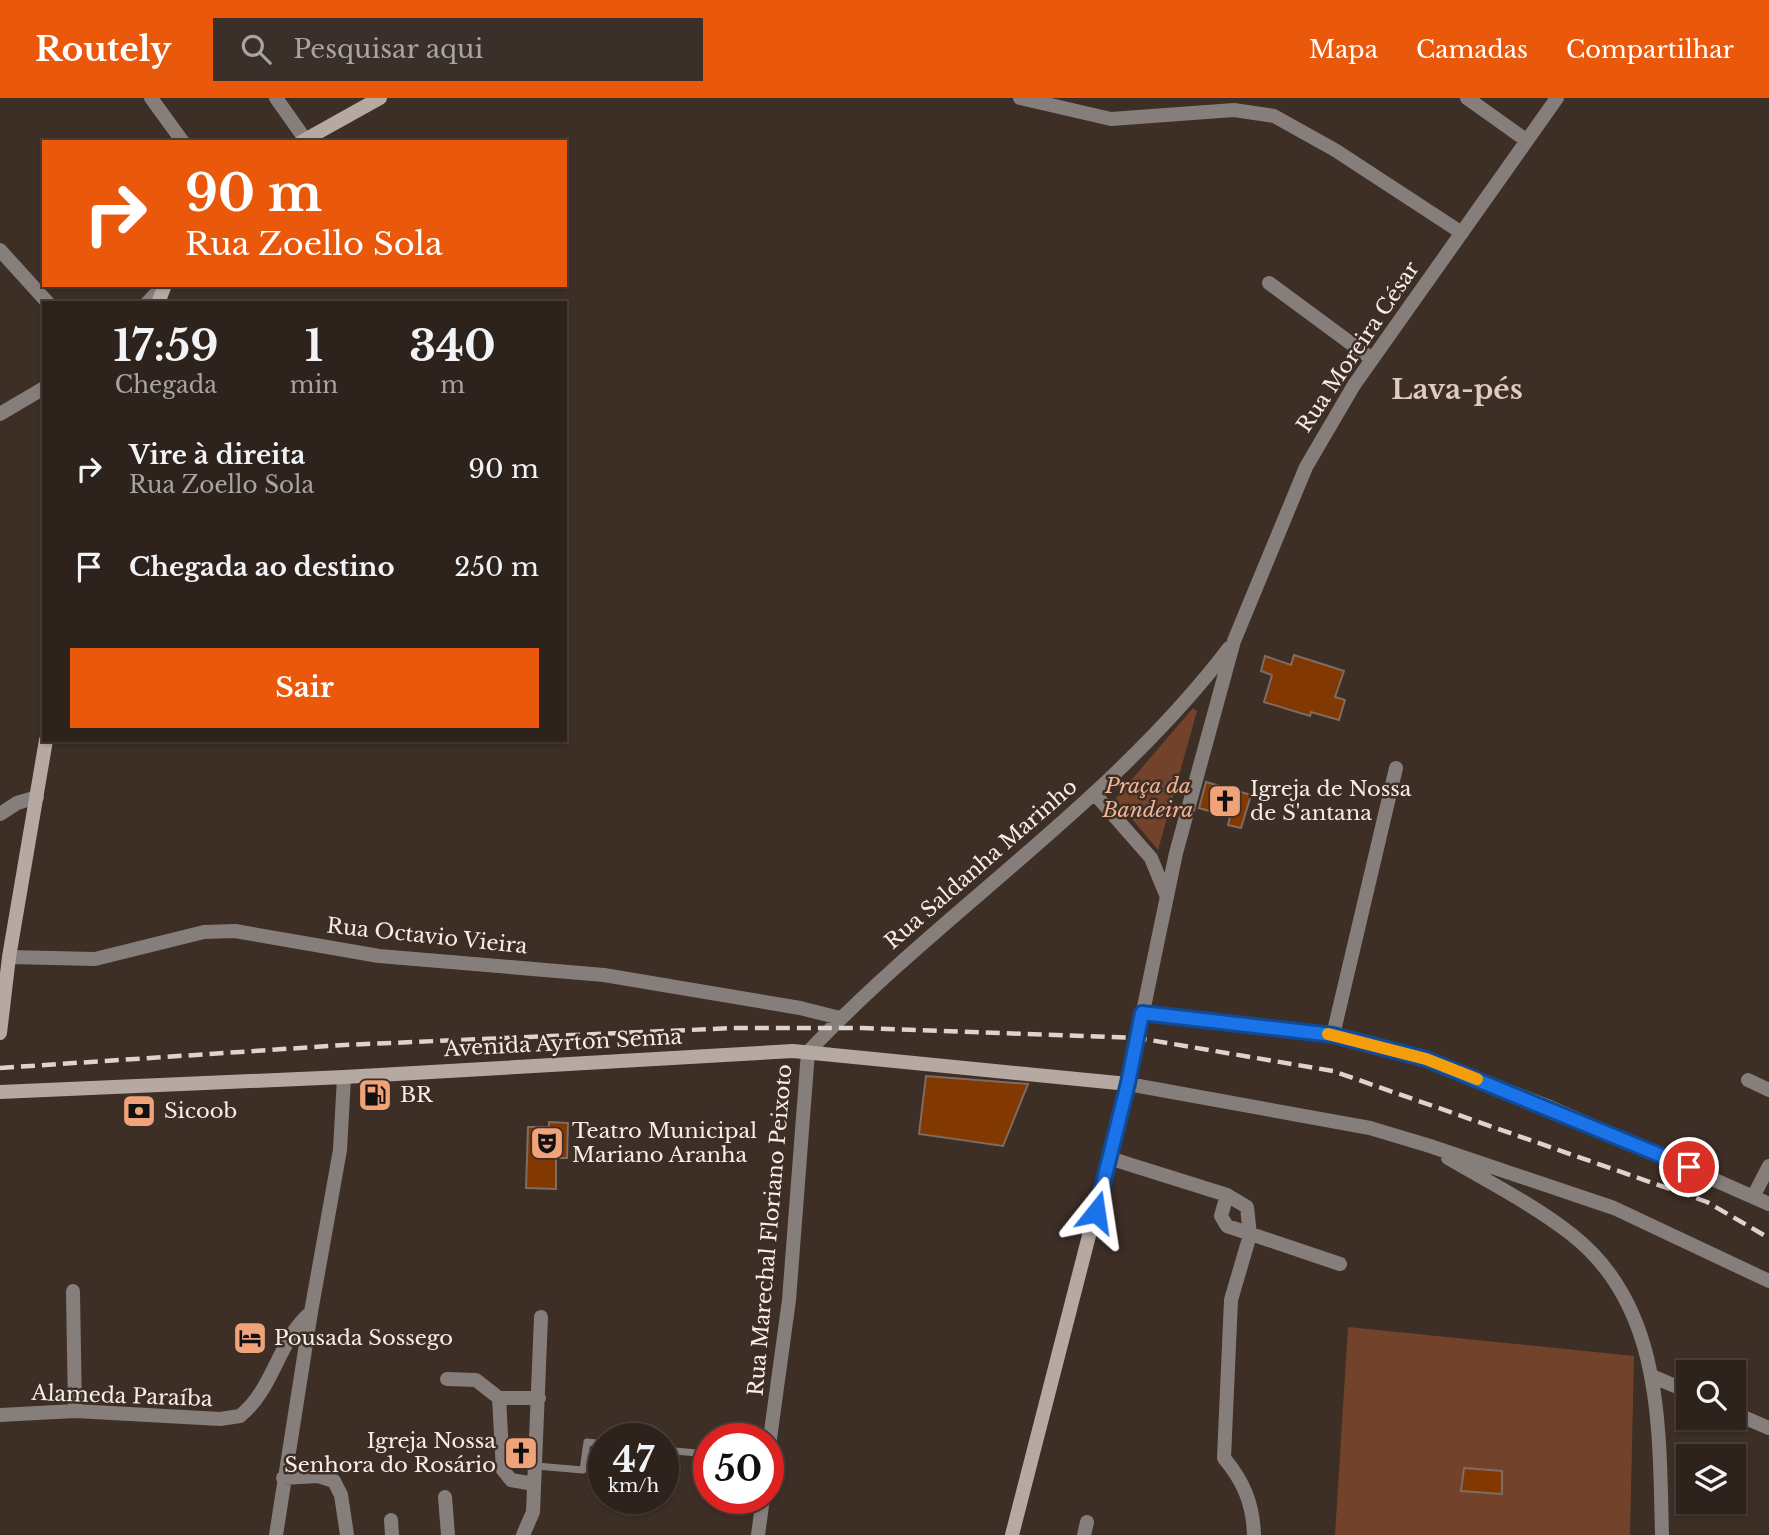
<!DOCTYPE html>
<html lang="pt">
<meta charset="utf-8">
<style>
body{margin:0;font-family:"Libre Baskerville",serif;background:#3a2f29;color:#f1f3f6;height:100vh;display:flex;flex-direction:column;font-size:26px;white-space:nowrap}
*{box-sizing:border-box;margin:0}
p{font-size:23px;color:#a7a4a3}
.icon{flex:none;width:38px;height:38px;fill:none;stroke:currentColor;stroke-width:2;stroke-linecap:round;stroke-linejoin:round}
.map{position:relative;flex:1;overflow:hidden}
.side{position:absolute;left:42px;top:203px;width:525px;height:441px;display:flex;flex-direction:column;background:#2e221c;border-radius:0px;box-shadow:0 2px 5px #0004,0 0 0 2px #493f3b}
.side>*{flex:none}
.top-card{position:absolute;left:42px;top:42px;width:525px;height:147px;border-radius:0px;box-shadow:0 2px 5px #0004,0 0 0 2px #493f3b;background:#ea580c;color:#fff;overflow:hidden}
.controls{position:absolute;left:1676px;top:1262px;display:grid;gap:14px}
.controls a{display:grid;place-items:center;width:70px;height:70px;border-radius:0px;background:#2e221c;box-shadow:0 2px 5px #0004,0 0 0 2px #493f3b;font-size:35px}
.speed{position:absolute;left:588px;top:1325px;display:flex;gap:14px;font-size:35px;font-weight:700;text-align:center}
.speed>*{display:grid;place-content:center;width:91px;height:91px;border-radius:50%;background:#2e221c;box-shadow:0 2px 5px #0004,0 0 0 2px #493f3b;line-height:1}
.speed small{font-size:18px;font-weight:400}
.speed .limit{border:10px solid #d22;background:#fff;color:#111}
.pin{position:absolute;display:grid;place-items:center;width:60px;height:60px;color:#fff;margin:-30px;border:4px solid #fff;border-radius:50%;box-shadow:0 2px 7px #0007}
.me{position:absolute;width:77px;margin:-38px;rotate:15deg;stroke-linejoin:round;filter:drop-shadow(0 0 5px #0008)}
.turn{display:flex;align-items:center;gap:24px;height:147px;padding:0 28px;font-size:32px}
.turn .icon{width:91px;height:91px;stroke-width:2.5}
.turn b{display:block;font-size:49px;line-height:60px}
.eta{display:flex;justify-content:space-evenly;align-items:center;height:119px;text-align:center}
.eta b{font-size:42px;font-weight:800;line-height:49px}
.action{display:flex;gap:14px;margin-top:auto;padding:14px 28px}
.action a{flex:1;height:80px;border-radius:0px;background:#ea580c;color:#fff;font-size:28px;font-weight:800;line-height:80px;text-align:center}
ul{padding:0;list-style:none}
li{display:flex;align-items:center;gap:21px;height:98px;padding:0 28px}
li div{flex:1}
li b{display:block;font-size:26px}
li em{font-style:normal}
header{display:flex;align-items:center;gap:42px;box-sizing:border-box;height:98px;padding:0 35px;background:#ea580c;color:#fff}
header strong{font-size:33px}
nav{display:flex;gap:38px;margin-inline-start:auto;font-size:24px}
.search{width:490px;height:63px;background:#3a2f29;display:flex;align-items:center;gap:18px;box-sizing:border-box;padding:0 24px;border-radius:0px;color:#a7a4a3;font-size:26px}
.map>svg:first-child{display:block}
.green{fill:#72432a}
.building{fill:#823801;stroke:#7d6c63;stroke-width:2}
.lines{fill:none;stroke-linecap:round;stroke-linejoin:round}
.lane{stroke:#867e7a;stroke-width:7}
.street{stroke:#867e7a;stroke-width:14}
.secondary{stroke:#b6a9a2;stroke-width:14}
.rail{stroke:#ded3cd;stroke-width:4.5;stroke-dasharray:14 7;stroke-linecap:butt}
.route-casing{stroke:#114b97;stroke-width:18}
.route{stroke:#1a73e8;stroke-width:12}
.slow{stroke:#f59e0b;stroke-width:12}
.labels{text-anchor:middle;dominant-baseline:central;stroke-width:5;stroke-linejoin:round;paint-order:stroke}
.street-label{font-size:21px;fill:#f8ede8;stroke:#3d2e26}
.park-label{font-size:21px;font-style:italic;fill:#f2b190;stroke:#3d2e26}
.poi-label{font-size:21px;fill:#f8ede8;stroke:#3d2e26;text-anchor:start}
.district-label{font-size:28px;font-weight:bold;fill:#dfcbc1;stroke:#3d2e26}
</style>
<header>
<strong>Routely</strong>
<div class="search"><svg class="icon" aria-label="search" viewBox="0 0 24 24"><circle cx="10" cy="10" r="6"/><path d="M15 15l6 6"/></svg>Pesquisar aqui</div>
<nav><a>Mapa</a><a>Camadas</a><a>Compartilhar</a></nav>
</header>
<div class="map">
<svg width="1769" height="1437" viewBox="0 0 1769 1437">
<rect width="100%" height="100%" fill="#3d2e26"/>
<path class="green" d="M1193,610l4,3 -39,139 -43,-51z
M1348,1229l286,29 -4,179h-295z"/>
<path class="building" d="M1294,557l50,16 -9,26 10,3 -6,20 -28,-8 -1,4 -46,-14 8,-27 -11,-4 4,-15 26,9z
M1206,684l45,13 -10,33 -13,-3 2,-8 -31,-9z
M926,978l102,8 -25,62 -84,-12z
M549,1024l19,1 -1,35h-11v31l-30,-1 2,-61h21z
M1464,1370l38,3v23l-41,-3z"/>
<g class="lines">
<path class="lane" d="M663,1352l46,4
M536,1368l47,4 4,-28 17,2"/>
<path class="street" d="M151,0l32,44
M276,0l29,41
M1020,0l91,21 123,-9 40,6 61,34 127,83
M1467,0l59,42
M1557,0l-203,287 -48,82 -72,174 -58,212 -48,231 242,44 60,18 184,62 155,73
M0,152l48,53
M1269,185l103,76
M147,205l17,-18
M0,316l44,-26
M1094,695l57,65 16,39
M0,716l17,-11 20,-6
M9,859l86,2 109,-27 31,-1 144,25 225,19 196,33 40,10
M1142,915l191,22 93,24 119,46 224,99
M1333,937l63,-267
M1748,982l21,10
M1109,1060l118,37 20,12 3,28 -19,65 -7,158c20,24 29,46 30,77
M1448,1060c41,24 86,47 123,76 93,72 88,195 91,301
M1227,1097l-6,21 6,10 113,38
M1754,1097l15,-29
M73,1193l2,120
M1654,1279l35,15
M447,1281l29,1 23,18h40
M499,1300l4,72 8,10 23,4
M1734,1315l35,15
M0,1317l75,-4 145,8 20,-3c34,-27 38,-76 71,-104
M768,1355l21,-153 19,-248c134,-141 302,-248 421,-404
M283,1380l35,-2 16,5 7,14 6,40
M445,1399l3,38
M391,1422l1,15
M276,1437l35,-223 29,-162 4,-73
M523,1437l10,-23 8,-195
M758,1437l5,-37
M1084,1437l3,-13"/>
<path class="secondary" d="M301,44l79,-44
M158,205l7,-18
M0,935l9,-76 37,-217
M0,994l344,-15 449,-26 335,33 -116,451"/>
<path class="rail" d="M0,970l344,-23 391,-17h128l275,10 195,33 374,131 62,36"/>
</g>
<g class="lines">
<g class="route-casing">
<path id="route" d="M1096,1114l32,-129 14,-70 191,22 93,24 263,108"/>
</g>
<use href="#route" class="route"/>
<path class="slow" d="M1328,936l98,25 51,20"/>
</g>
<defs>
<g id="church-square" transform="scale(1.75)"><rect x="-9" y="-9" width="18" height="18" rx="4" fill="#f0a279" stroke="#3d2e26"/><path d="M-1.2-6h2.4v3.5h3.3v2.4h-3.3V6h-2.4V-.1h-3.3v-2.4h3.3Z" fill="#111"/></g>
<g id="fuel-square" transform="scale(1.75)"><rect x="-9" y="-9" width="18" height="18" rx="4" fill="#f0a279" stroke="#3d2e26"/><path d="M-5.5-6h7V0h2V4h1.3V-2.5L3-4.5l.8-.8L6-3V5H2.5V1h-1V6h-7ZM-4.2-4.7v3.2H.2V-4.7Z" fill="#111"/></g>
<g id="bank-square" transform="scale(1.75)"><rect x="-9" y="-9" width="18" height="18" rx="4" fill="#f0a279" stroke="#3d2e26"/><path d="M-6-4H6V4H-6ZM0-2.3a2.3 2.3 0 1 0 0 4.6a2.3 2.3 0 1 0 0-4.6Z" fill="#111"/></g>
<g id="theatre-square" transform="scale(1.75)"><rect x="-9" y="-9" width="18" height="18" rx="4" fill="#f0a279" stroke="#3d2e26"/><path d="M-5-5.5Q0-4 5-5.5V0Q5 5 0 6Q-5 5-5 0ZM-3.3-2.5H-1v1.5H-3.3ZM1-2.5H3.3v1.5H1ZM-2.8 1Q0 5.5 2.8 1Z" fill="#111"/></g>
<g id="hotel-square" transform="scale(1.75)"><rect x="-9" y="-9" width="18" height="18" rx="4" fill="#f0a279" stroke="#3d2e26"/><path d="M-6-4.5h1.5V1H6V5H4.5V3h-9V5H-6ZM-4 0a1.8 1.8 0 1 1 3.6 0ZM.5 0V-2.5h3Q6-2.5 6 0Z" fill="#111"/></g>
</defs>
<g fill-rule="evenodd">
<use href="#church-square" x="1225" y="703"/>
<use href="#fuel-square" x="375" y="997"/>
<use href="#bank-square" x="139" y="1013"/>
<use href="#theatre-square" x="547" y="1045"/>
<use href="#hotel-square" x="250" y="1240"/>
<use href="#church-square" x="521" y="1355"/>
</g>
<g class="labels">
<g class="street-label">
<text transform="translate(1358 249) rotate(-56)">Rua Moreira César</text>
<text transform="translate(981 766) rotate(-41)">Rua Saldanha Marinho</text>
<text transform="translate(427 838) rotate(6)">Rua Octavio Vieira</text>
<text transform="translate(563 945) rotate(-3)">Avenida Ayrton Senna</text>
<text transform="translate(770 1132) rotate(-85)">Rua Marechal Floriano Peixoto</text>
<text transform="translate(122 1298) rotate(2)">Alameda Paraíba</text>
</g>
<g class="park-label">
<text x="1148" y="688">Praça da<tspan x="1148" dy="24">Bandeira</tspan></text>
</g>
<g class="poi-label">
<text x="1250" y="691">Igreja de Nossa<tspan x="1250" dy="24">de S'antana</tspan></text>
<text x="400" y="997">BR</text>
<text x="164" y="1013">Sicoob</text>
<text x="572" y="1033">Teatro Municipal<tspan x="572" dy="24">Mariano Aranha</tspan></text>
<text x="274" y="1240">Pousada Sossego</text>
<text x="496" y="1343" text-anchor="end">Igreja Nossa<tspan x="496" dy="24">Senhora do Rosário</tspan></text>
</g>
<g class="district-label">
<text x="1457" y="291">Lava-pés</text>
</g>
</g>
</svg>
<div class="controls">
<a><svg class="icon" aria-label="search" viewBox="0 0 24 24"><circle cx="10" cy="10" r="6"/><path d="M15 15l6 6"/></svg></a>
<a><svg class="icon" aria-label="layers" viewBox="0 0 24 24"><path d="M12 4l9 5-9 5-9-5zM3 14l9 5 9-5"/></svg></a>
</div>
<div class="speed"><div>47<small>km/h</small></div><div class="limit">50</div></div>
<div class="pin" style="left:1689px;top:1069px;background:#d93025"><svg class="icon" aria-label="arrive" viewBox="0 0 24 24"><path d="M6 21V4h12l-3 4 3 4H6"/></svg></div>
<svg class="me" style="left:1096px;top:1114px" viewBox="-20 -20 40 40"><path d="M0-17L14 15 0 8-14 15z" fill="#1a73e8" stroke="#fff" stroke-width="4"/></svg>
<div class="top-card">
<div class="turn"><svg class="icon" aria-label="right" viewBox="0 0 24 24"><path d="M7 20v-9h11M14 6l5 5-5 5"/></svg><div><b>90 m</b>Rua Zoello Sola</div></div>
</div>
<section class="side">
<div class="eta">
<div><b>17:59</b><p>Chegada</p></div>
<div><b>1</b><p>min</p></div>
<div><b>340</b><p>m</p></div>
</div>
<ul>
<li><svg class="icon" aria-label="right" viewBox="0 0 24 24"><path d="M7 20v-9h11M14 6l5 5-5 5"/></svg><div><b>Vire à direita</b><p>Rua Zoello Sola</p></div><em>90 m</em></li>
<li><svg class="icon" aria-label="arrive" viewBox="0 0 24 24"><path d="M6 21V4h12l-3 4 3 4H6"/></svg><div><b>Chegada ao destino</b></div><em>250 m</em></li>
</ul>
<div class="action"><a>Sair</a></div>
</section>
</div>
